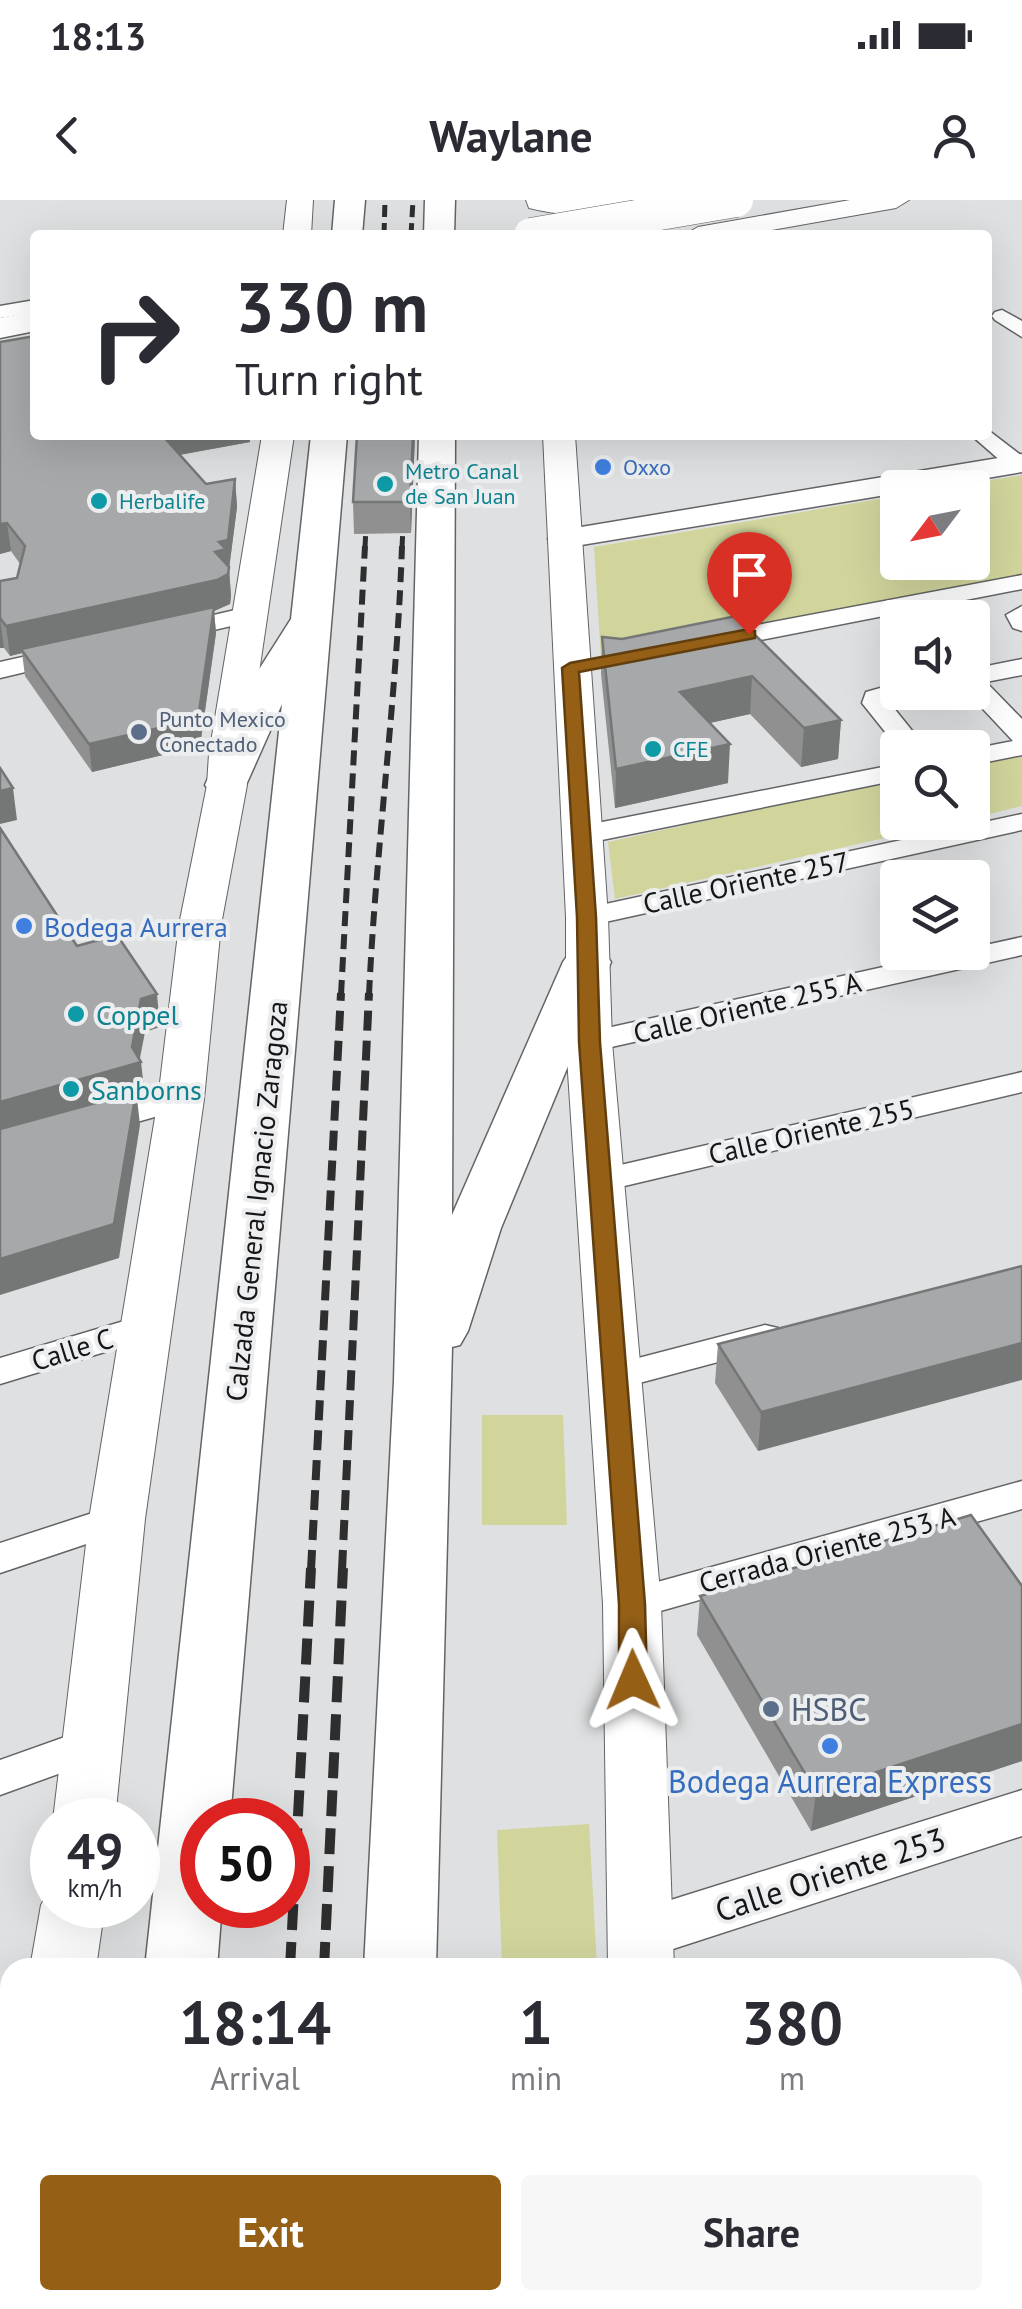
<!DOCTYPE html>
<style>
body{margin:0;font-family:"PT Sans",sans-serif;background:#f7f7f7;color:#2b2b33;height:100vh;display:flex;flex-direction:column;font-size:38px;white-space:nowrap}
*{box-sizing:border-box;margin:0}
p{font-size:32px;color:#7c7c81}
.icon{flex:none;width:55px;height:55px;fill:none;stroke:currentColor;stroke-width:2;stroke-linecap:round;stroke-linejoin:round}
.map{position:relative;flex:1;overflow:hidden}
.drawer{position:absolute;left:0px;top:1758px;width:1022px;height:352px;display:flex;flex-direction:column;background:#fff;border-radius:30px 30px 0 0;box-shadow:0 10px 40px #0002}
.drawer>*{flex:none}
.top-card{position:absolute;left:30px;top:30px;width:962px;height:210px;border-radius:10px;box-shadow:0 10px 40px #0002;background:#fff;color:#2b2b33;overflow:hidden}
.needle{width:65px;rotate:238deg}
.tools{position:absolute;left:880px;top:270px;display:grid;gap:20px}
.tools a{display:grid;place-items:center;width:110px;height:110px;border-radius:10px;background:#fff;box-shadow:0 10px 40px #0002;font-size:50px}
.speed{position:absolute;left:30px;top:1598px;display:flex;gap:20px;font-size:50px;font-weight:700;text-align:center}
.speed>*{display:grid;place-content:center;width:130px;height:130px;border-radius:50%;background:#fff;box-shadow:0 10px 40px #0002;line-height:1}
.speed small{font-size:25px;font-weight:400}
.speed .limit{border:15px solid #d22;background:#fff;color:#111}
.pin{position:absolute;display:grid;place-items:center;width:85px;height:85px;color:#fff;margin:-102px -42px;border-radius:50% 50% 50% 0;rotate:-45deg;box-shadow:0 0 10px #0007}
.pin .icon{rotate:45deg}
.me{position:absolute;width:110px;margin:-55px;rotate:359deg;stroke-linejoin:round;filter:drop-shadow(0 0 8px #0008)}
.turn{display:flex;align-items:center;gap:35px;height:210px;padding:0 40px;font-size:45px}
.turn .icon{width:130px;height:130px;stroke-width:2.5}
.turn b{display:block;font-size:70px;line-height:85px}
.eta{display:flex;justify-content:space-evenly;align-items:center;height:170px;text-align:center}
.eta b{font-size:60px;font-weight:600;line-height:70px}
.primary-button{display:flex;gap:20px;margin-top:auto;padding:20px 40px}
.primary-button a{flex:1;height:115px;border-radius:10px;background:#955f16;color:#fff;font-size:40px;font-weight:600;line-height:115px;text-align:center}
.primary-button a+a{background:#f7f7f7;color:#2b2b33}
.status{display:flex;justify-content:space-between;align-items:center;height:70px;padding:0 50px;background:#fff;direction:ltr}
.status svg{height:28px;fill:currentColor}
header{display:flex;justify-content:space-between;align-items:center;height:130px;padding:0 40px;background:#fff;font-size:45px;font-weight:600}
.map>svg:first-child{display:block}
.green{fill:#d1d59c}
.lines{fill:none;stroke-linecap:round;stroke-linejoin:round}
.minor-casing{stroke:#636466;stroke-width:3}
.tertiary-casing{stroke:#636466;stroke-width:3}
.secondary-casing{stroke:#636466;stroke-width:2}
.primary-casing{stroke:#636466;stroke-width:3}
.motorway-casing{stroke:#636466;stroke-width:3}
.minor{fill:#fff;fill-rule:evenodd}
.tertiary{fill:#fff;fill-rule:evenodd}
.secondary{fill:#fff;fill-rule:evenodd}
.primary{fill:#fff;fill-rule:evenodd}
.motorway{fill:#fff;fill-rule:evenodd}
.rail-far3{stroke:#2e2e2f;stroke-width:5;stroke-dasharray:12 6;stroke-linecap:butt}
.rail-far2{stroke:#2e2e2f;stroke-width:6;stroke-dasharray:15 8;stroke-linecap:butt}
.rail-far1{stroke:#2e2e2f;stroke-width:8;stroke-dasharray:20 10;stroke-linecap:butt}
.rail{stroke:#2e2e2f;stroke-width:10;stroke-dasharray:26 12;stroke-linecap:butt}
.primary-bridge-casing{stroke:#636466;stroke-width:35;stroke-linecap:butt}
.primary-bridge{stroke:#fff;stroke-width:34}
.wall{fill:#909091}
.shaded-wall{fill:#757676}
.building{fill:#a7a8a9;stroke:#757676;stroke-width:2.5}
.route{fill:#955f16;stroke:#613e0e;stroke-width:2.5}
.shop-dot{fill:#3f7fe0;stroke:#ecedef;stroke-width:4}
.culture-dot{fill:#0f9aa8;stroke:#ecedef;stroke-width:4}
.service-dot{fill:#5c6f8a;stroke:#ecedef;stroke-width:4}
.labels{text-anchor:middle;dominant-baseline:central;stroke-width:8;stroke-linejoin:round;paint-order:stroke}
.far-shop-label{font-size:22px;fill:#366cbe;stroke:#ecedef;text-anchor:start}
.far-culture-label{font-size:22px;fill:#0d838f;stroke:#ecedef;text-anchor:start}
.far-service-label{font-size:22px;fill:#4e5e75;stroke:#ecedef;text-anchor:start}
.street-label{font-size:28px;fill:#161617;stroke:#ecedef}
.shop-label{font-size:28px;fill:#366cbe;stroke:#ecedef;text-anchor:start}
.culture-label{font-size:28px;fill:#0d838f;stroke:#ecedef;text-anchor:start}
.near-service-label{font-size:32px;fill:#4e5e75;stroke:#ecedef;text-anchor:start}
.near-shop-label{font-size:32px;fill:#366cbe;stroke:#ecedef}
.near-street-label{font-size:32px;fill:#161617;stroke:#ecedef}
</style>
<div class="status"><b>18:13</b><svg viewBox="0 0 49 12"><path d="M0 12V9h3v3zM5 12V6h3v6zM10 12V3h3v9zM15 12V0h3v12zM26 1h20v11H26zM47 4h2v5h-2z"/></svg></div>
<header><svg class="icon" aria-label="back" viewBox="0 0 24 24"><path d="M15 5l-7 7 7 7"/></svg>Waylane<svg class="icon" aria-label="person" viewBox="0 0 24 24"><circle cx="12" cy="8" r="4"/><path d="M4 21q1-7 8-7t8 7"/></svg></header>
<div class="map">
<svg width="1022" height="2109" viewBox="0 0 1022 2109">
<rect width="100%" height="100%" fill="#dfe0e1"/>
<path class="green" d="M1022,275v103l-421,80 -7,-111 303,-51 1,66h74v-74l-25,-1z
M1022,552v54l-49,12 -1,-55z
M897,579l1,43 53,1 -336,76 -7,-57z
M482,1215h81l4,110h-85z
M589,1624l8,143h-95l-5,-137z"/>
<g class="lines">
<g class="minor-casing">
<path id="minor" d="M35,100v12l-35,6v-12z
M1002,110l20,11v16l-27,-17 -3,-4 3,-4z
M988,230l34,26v14l-12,-1 -39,-34h17z
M1022,375v14l-313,61 -13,-8 13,-8z
M1022,406v25l-9,-3 -7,-13z
M248,407l13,8 -4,5 -86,20 -13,-8 4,-5z
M67,447l9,3 4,5 -4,5 -76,18v-16z
M1022,459v16l-36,7 36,37v36l-50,10v-16l41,-8 -46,-49h5v-23z
M898,483v9h12l-21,10 37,46h-28l-36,-45 4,-11z
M898,564v16l-316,64 -10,-3 -4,-6 4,-6 10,-3z
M1022,614v16l-435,96 -11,-3 -4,-6 4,-6 11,-3z
M1022,737v18l-433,97 -11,-3 -5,-7 5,-7 11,-3 362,-80h21v-4z
M1022,872v20l-423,100 -12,-3 -5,-8 5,-8 12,-3z
M181,889l12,3 4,7 -4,7 -98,28 -12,-3 -4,-7 4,-7z
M144,1115l13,3 5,9 -5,9 -157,48v-26z
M765,1125l13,3 5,9 -5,9 -165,44 -13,-4 -5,-9 5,-9z
M1022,1281v28l-390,110 -14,-4 -6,-11 6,-11 14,-4z
M117,1305l14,4 6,10 -6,10 -131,44v-30z
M93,1527l15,5 6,12 -6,12 -108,39v-35z
M10,1822v43l-10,4v-43z
M1022,1961v46l-10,3v-46z"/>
</g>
<g class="tertiary-casing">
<path id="tertiary" d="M1022,254v18l-94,16h-30v5l-335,55 -11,-2 -4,-7 4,-7 11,-2z
M1022,1590v46l-383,124 -21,-7 -8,-18 8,-18 21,-7z"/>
</g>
<g class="secondary-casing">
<path id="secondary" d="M287,0h26l-2,35h-28z
M526,0h130l1,2c-21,24 -100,13 -128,6z
M850,0h59l-13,8 -152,27h-60l14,-8z
M262,235h32l-47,319v31l-26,140 -17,174 -59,420 -30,301h-62l36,-301 69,-420 21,-174 28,-140 2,-31z
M543,235h32l33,482 4,125 49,562 13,364h-66l-5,-364 -37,-562v-125z
M52,1685v20h53l-9,63h-66l11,-63z
M10,2066v34h40l-1,9h-49v-39z
M628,2100h74l1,9h-74z"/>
</g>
<g class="primary-casing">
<path id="primary" d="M35,111v20l-35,7v-20z"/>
</g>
<g class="motorway-casing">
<path id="motorway" d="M335,0h30l-3,35h-30z
M425,0h30l-1,35h-30z
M311,235h36l-117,1385h-28v85h20l-5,63h-72l137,-1264 -40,90 -15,4 -15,-4 -7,-9 46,-103 40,-63z
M419,235h36l-3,780 111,-253 7,-10 17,-4 17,4 7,10 -110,266 -33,103 -8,14 -8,2 -16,621h-72l30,-587z
M109,2100h80l-1,9h-80z
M352,2100h80v9h-80z
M452,2100h80l3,9h-80z"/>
</g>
<use href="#minor" class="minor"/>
<use href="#tertiary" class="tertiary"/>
<use href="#secondary" class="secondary"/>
<use href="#primary" class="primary"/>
<use href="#motorway" class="motorway"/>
<path class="rail-far3" d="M384,35l1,-35
M411,35l2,-35
M365,348l2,-43
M402,348l2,-43"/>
<path class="rail-far2" d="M341,795l24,-449
M369,795c7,-150 28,-299 33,-449"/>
<path class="rail-far1" d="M311,1370l30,-577
M342,1370l27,-577"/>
<path class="rail" d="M290,1768l21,-400
M324,1768l19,-400
M311,2100v9
M271,2109l1,-9"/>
<g class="primary-bridge-casing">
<path id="primary-bridge" d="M531,35l205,-35"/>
</g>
<use href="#primary-bridge" class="primary-bridge"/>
</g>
<path class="wall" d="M0,142l250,100 -70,13 26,29 29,-5 2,28 -8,62 2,27 -1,8 -16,7 2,22 -16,113 -108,26 -67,-96 -3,-23 -12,3 -6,-8h-4v-67l17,-3 3,-14 -9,-13 -11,3z
M415,235l-4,98 -57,1 -1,-32z
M736,416l105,104 -3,39 -37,8 -51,-53 -40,9 18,60 -113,25 -14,-134 1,-37 20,2z
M1022,1066l-264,185 -43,-68 3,-39z
M1022,1386v175l-211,70 -114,-196 3,-39z
M863,2100h149l10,9h-154z"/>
<path class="shaded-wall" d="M158,235h92v7l-89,16z
M413,235h2l-4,98 -1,-31z
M235,279l2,28 -8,62 2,27 -1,8 -16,7 2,22 -16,113 -108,26 -3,-28 -68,-95 1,4 -12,3 -4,-30 209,-74z
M7,323l4,28 -11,3v-30z
M0,418l4,30h-4z
M752,476l-2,38 -72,16 2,-38z
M841,520l-3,39 -37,8 3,-39z
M730,544l-2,39 -113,25 1,-39z
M13,588l4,32 -17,4v-33z
M157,794l3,33 -15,5 -6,31 2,-1 4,34 -8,2 3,27 -21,133 -119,37v-193l141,-103z
M1022,1143v37l-264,71 3,-39z
M1022,1524v37l-211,70 5,-39z"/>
<path class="building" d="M35,136v99h127l44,49 29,-5 -7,61 -9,2 7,7 -11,3 14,15 -1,7 -11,6 -211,46 -6,-8v-37l17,-3 8,-32 -18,-23 -7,1v-182z
M357,235h56l-3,67h-57z
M214,407l-16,112 -109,25 -68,-95z
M736,416l105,104 -37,8 -52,-52 -72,16 50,52 -114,25 -14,-132 20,2z
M0,568l13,20 -13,3z
M0,628l77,118 40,-11 40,59 -16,5 -9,48 9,15 -141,40z
M136,892l-22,132 -114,35v-130z
M1022,1066v77l-261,69 -43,-68z
M971,1315l51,71v138l-206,68 -116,-196z
M1022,2007v102h-127l-5,-9h122v-90z"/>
<path class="route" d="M749,429l6,2v7l-176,34 17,245 4,125 45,562 2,76 -4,7 -10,3 -10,-3 -4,-7v-76l-40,-562 -2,-125 -15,-249 8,-5z"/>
<g class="shop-dot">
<circle cx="603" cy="267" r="10"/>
<circle cx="24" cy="726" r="10"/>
<circle cx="830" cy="1546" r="10"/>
</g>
<g class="culture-dot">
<circle cx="385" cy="284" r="10"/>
<circle cx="99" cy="301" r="10"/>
<circle cx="653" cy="549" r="10"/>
<circle cx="76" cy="814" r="10"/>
<circle cx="71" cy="889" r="10"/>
</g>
<g class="service-dot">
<circle cx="139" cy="532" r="10"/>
<circle cx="771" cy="1509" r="10"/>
</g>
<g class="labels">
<g class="far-shop-label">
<text x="623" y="267">Oxxo</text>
</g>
<g class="far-culture-label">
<text x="405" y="271">Metro Canal<tspan x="405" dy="25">de San Juan</tspan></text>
<text x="119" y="301">Herbalife</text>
<text x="673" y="549">CFE</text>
</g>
<g class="far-service-label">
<text x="159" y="519">Punto Mexico<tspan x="159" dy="25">Conectado</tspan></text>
</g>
<g class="street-label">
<text transform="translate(746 682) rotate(-12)">Calle Oriente 257</text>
<text transform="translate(747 807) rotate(-13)">Calle Oriente 255 A</text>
<text transform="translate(811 931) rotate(-13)">Calle Oriente 255</text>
<text transform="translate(256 1001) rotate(-84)">Calzada General Ignacio Zaragoza</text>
<text transform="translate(72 1149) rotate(-17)">Calle C</text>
<text transform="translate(827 1349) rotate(-15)">Cerrada Oriente 253 A</text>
</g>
<g class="shop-label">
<text x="44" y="726">Bodega Aurrera</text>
</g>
<g class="culture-label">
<text x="96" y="814">Coppel</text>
<text x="91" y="889">Sanborns</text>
</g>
<g class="near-service-label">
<text x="791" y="1509">HSBC</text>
</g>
<g class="near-shop-label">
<text x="830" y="1581">Bodega Aurrera Express</text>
</g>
<g class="near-street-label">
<text transform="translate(830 1674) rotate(-18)">Calle Oriente 253</text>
</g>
</g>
</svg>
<div class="tools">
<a><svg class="needle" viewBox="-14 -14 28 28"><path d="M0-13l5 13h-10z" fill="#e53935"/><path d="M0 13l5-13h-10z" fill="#7c7c81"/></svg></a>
<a><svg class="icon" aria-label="sound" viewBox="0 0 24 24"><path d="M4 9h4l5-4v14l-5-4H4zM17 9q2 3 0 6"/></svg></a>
<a><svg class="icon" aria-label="search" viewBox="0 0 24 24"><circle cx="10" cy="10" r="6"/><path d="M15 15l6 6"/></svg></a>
<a><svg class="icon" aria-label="layers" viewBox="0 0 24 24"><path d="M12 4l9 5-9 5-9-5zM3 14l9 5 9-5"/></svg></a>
</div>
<div class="speed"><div>49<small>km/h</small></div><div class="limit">50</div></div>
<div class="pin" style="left:749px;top:434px;background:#d93025"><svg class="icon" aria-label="arrive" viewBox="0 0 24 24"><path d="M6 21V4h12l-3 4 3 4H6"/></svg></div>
<svg class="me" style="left:633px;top:1480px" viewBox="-20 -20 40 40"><path d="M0-17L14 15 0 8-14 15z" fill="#955f16" stroke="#fff" stroke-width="4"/></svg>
<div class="top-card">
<div class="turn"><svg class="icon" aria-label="right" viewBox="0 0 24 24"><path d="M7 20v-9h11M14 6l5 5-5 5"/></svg><div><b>330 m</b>Turn right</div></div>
</div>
<section class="drawer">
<div class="eta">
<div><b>18:14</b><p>Arrival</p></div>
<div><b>1</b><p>min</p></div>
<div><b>380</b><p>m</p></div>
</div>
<div class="primary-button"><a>Exit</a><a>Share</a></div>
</section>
</div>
